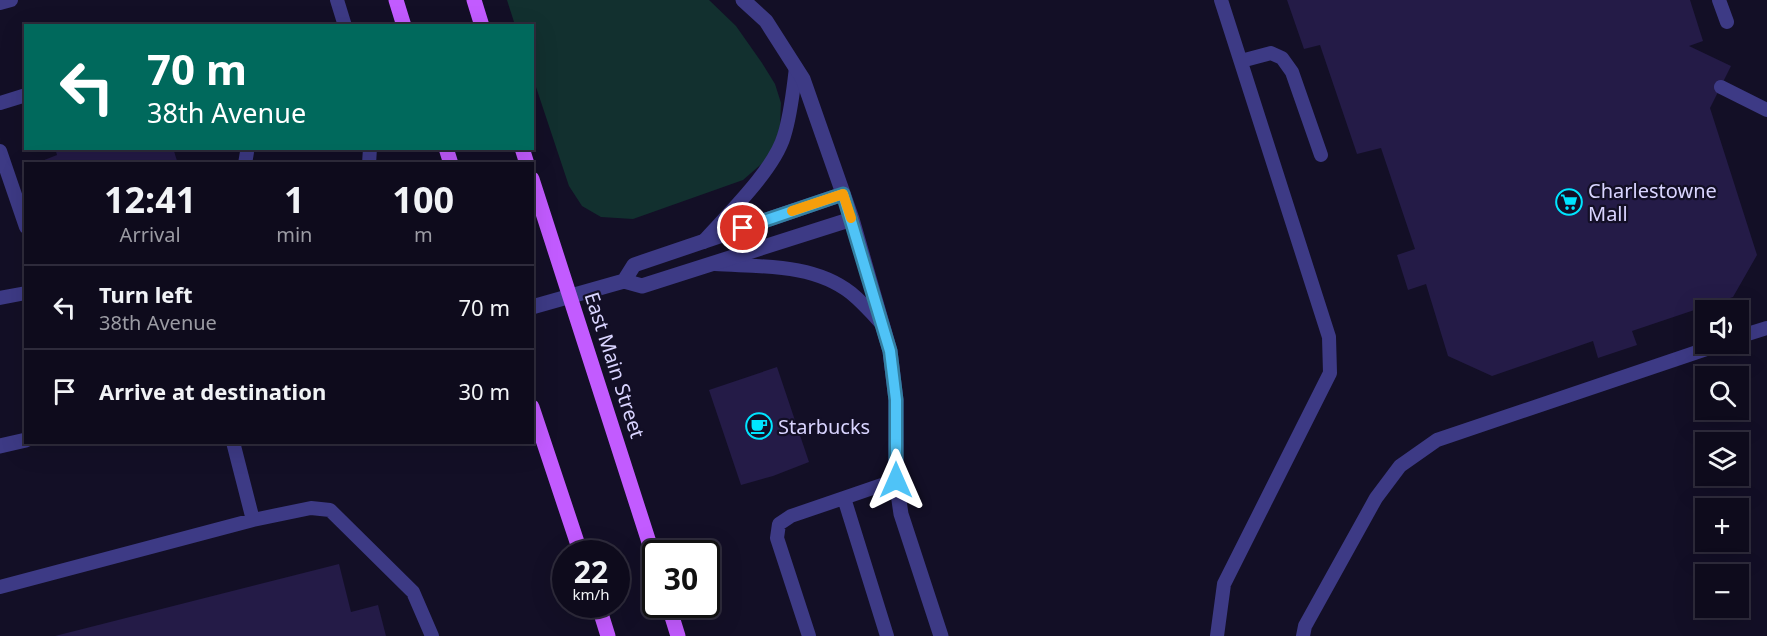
<!DOCTYPE html>
<meta charset="utf-8">
<style>
body{margin:0;font-family:"Noto Sans",sans-serif;background:#171425;color:#f1f3f6;height:100vh;display:flex;flex-direction:column;font-size:22px;white-space:nowrap}
*{box-sizing:border-box;margin:0}
p{font-size:20px;color:#9b9ba3}
.icon{flex:none;width:33px;height:33px;fill:none;stroke:currentColor;stroke-width:2;stroke-linecap:round;stroke-linejoin:round}
.map{position:relative;flex:1;overflow:hidden}
.drawer{position:absolute;left:24px;top:162px;width:510px;height:282px;display:flex;flex-direction:column;background:#0e0b1c;border-radius:0px;box-shadow:0 6px 24px #0002,0 0 0 2px #2e2b3b}
.drawer>*{flex:none}
.top-card{position:absolute;left:24px;top:24px;width:510px;height:126px;border-radius:0px;box-shadow:0 6px 24px #0002,0 0 0 2px #2e2b3b;background:#00695c;color:#fff;overflow:hidden}
.controls{position:absolute;left:1695px;top:300px;display:grid;gap:12px}
.controls a{display:grid;place-items:center;width:54px;height:54px;border-radius:0px;background:#0e0b1c;box-shadow:0 6px 24px #0002,0 0 0 2px #2e2b3b;font-size:30px}
.speed{position:absolute;left:552px;top:540px;display:flex;gap:12px;font-size:30px;font-weight:700;text-align:center}
.speed>*{display:grid;place-content:center;width:78px;height:78px;border-radius:50%;background:#0e0b1c;box-shadow:0 6px 24px #0002,0 0 0 2px #2e2b3b;line-height:1}
.speed small{font-size:15px;font-weight:400}
.speed .limit{border:3px solid #111;border-radius:9px;background:#fff;color:#111}
.pin{position:absolute;display:grid;place-items:center;width:51px;height:51px;color:#fff;margin:-26px;border:3px solid #fff;border-radius:50%;box-shadow:0 2px 6px #0007}
.me{position:absolute;width:66px;margin:-33px;rotate:0deg;stroke-linejoin:round;filter:drop-shadow(0 0 4px #0008)}
.turn{display:flex;align-items:center;gap:21px;height:126px;padding:0 24px;font-size:27px}
.turn .icon{width:78px;height:78px;stroke-width:2.5}
.turn b{display:block;font-size:42px;line-height:51px}
.eta{display:flex;justify-content:space-evenly;align-items:center;height:102px;text-align:center}
.eta b{font-size:36px;font-weight:700;line-height:42px}
ul{padding:0;list-style:none}
li{display:flex;align-items:center;gap:18px;height:84px;padding:0 24px;border-top:2px solid #2e2b3b}
li div{flex:1}
li b{display:block;font-size:22px}
li em{font-style:normal}
.map>svg:first-child{display:block}
.green{fill:#12302f}
.building{fill:#241b47}
.lines{fill:none;stroke-linecap:round;stroke-linejoin:round}
.lane{stroke:#3d3a85;stroke-width:14}
.street{stroke:#3d3a85;stroke-width:15}
.primary{stroke:#c25bff;stroke-width:15}
.route-casing{stroke:#337fa1;stroke-width:15}
.route{stroke:#4fc3f7;stroke-width:10}
.slow{stroke:#f59e0b;stroke-width:10}
.labels{text-anchor:middle;dominant-baseline:central;stroke-width:4.5;stroke-linejoin:round;paint-order:stroke}
.poi-label{font-size:20px;fill:#d9d4ff;stroke:#130f26;text-anchor:start}
.street-label{font-size:20px;fill:#d9d4ff;stroke:#130f26}
</style>
<div class="map">
<svg width="1767" height="636" viewBox="0 0 1767 636">
<rect width="100%" height="100%" fill="#130f26"/>
<path class="green" d="M507,0h202l27,26 26,37 13,21 6,19 -1,23 -5,20 -10,15 -22,19 -110,39 -32,-2 -19,-11 -13,-20 -36,-108 -1,-52 -17,-1z"/>
<path class="building" d="M1287,0h403l13,41 -14,5 42,20 -21,42 47,147 -24,42 -101,34 5,14 -39,13 -5,-17 -101,35 -44,-20 -22,-72 -18,6 -11,-35 18,-6 -34,-101 -24,6 -37,-109 -16,4z
M55,148h118l5,16h-144l23,-9z
M777,367l32,95 -36,14 -32,9 -32,-95z
M339,564l12,48 27,-7 8,31h-331z"/>
<g class="lines">
<path class="lane" d="M337,0l8,26
M1719,0l8,22
M0,3l11,-3
M1241,61l30,-8 11,5 10,14 29,83
M1721,87l46,23
M0,103l26,-8
M0,151l26,76
M245,164l2,-12 -1,-4
M369,164l1,-16
M703,242c24,-27 71,-72 81,-106 7,-22 9,-45 12,-68
M715,264c45,3 98,-1 136,29 11,9 21,20 30,30
M0,298l26,-5
M1738,337l29,-9
M233,442l20,78
M844,498l43,138
M0,587l253,-67 58,-12 19,2 83,82 19,44
M809,636l-32,-98 2,-14 12,-8 105,-36
M1217,636l7,-52 106,-211 -1,-36 -108,-337
M1303,636l2,-10 71,-128 24,-32 37,-26 284,-96"/>
<path class="street" d="M743,0l23,21 37,58 49,140 38,132 6,49v80l5,34 40,122
M624,281l10,-16 209,-71
M532,307l92,-26 18,5 210,-67
M0,446l26,-6"/>
<path class="primary" d="M396,0l8,26
M474,0l8,26
M446,148l5,16
M522,148l5,16
M532,179l124,385
M532,407l49,147
M598,604l10,32
M668,604l10,32"/>
</g>
<g class="lines">
<g class="route-casing">
<path id="route" d="M743,228l100,-34 47,157 6,49v80"/>
</g>
<use href="#route" class="route"/>
<path class="slow" d="M792,211l51,-17 8,24"/>
</g>
<defs>
<g id="supermarket-ring" transform="scale(1.35)"><circle r="9.5" fill="#130f26" stroke="#00e5ff" stroke-width="1.5"/><path d="M-6-5.5h2.5l.6 2H6L4.5 2H-2.5L-4.4-4H-6ZM-1.5 3.2a1.3 1.3 0 1 0 .1 0ZM3 3.2a1.3 1.3 0 1 0 .1 0Z" fill="#00e5ff"/></g>
<g id="cafe-ring" transform="scale(1.35)"><circle r="9.5" fill="#130f26" stroke="#00e5ff" stroke-width="1.5"/><path d="M-5.5-4.5H6V0H3Q3 3.5 0 3.5H-2.5Q-5.5 3.5-5.5 0ZM3-3.2v2h1.7v-2ZM-6 4.5H4V6H-6Z" fill="#00e5ff"/></g>
</defs>
<g fill-rule="evenodd">
<use href="#supermarket-ring" x="1569" y="202"/>
<use href="#cafe-ring" x="759" y="426"/>
</g>
<g class="labels">
<g class="poi-label">
<text x="1588" y="190">Charlestowne<tspan x="1588" dy="23">Mall</tspan></text>
<text x="778" y="426">Starbucks</text>
</g>
<g class="street-label">
<text transform="translate(615 365) rotate(72)">East Main Street</text>
</g>
</g>
</svg>
<div class="controls">
<a><svg class="icon" aria-label="sound" viewBox="0 0 24 24"><path d="M4 9h4l5-4v14l-5-4H4zM17 9q2 3 0 6"/></svg></a>
<a><svg class="icon" aria-label="search" viewBox="0 0 24 24"><circle cx="10" cy="10" r="6"/><path d="M15 15l6 6"/></svg></a>
<a><svg class="icon" aria-label="layers" viewBox="0 0 24 24"><path d="M12 4l9 5-9 5-9-5zM3 14l9 5 9-5"/></svg></a>
<a>+</a>
<a>−</a>
</div>
<div class="speed"><div>22<small>km/h</small></div><div class="limit">30</div></div>
<div class="pin" style="left:743px;top:228px;background:#d93025"><svg class="icon" aria-label="arrive" viewBox="0 0 24 24"><path d="M6 21V4h12l-3 4 3 4H6"/></svg></div>
<svg class="me" style="left:896px;top:480px" viewBox="-20 -20 40 40"><path d="M0-17L14 15 0 8-14 15z" fill="#4fc3f7" stroke="#fff" stroke-width="4"/></svg>
<div class="top-card">
<div class="turn"><svg class="icon" aria-label="left" viewBox="0 0 24 24"><path d="M17 20v-9H6M10 6l-5 5 5 5"/></svg><div><b>70 m</b>38th Avenue</div></div>
</div>
<section class="drawer">
<div class="eta">
<div><b>12:41</b><p>Arrival</p></div>
<div><b>1</b><p>min</p></div>
<div><b>100</b><p>m</p></div>
</div>
<ul>
<li><svg class="icon" aria-label="left" viewBox="0 0 24 24"><path d="M17 20v-9H6M10 6l-5 5 5 5"/></svg><div><b>Turn left</b><p>38th Avenue</p></div><em>70 m</em></li>
<li><svg class="icon" aria-label="arrive" viewBox="0 0 24 24"><path d="M6 21V4h12l-3 4 3 4H6"/></svg><div><b>Arrive at destination</b></div><em>30 m</em></li>
</ul>
</section>
</div>
